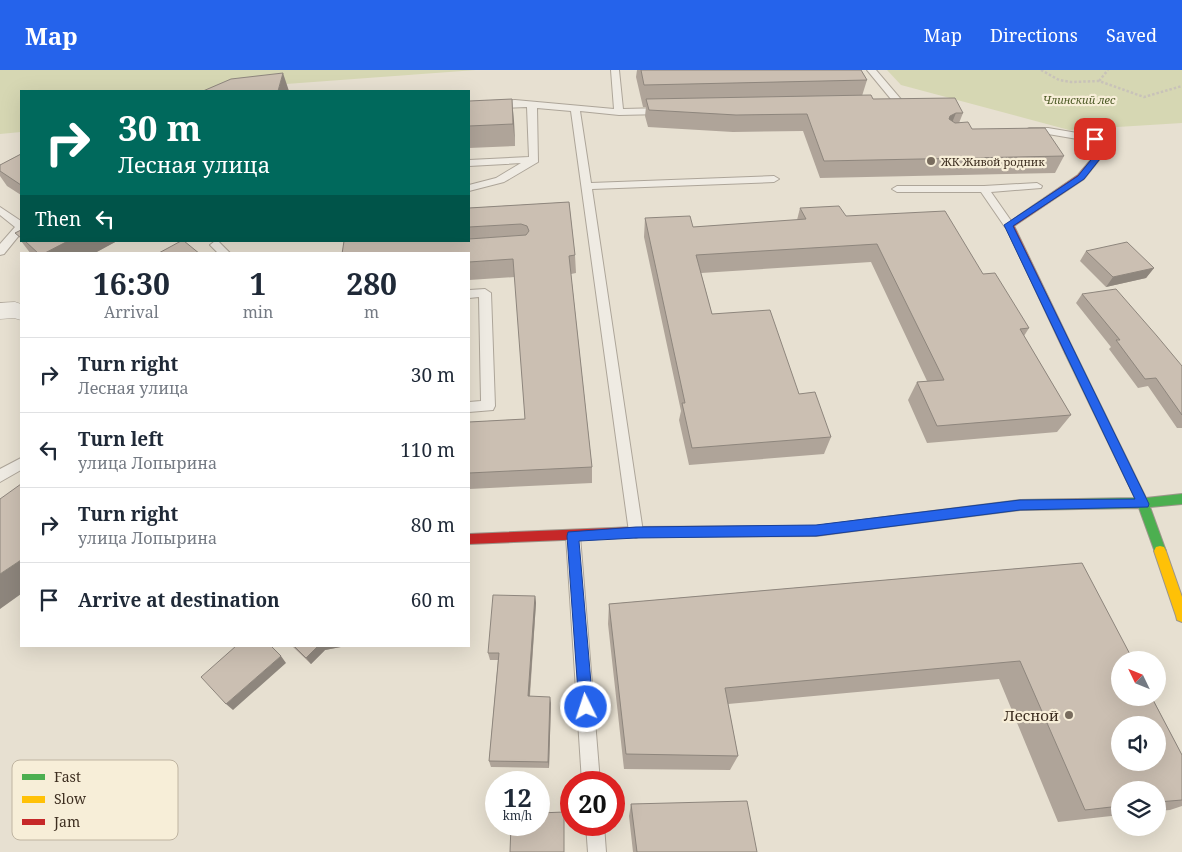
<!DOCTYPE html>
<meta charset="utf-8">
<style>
body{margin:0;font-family:"Noto Serif",serif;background:#f2f2f3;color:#1f2937;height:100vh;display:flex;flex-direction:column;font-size:19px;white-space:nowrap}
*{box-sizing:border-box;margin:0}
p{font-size:16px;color:#747a83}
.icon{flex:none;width:28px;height:28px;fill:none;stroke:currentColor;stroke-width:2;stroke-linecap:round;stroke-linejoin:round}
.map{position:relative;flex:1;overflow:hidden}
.side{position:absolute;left:20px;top:182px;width:450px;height:395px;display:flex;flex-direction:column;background:#fff;border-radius:0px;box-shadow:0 5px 20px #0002}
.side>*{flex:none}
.banner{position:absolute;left:20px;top:20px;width:450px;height:152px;border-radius:0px;box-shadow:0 5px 20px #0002;background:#00695c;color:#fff;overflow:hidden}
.needle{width:32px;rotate:313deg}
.buttons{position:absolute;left:1111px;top:581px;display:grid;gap:10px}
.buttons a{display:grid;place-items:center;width:55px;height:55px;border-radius:50%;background:#fff;box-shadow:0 5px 20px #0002;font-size:25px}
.speed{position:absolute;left:485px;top:701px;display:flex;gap:10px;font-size:25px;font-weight:700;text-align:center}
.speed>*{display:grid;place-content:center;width:65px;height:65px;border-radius:50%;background:#fff;box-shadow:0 5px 20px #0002;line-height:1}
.speed small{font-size:12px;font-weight:400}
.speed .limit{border:8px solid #d22;background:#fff;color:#111}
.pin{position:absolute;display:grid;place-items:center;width:42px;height:42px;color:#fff;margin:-21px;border-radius:10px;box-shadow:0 2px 8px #0006}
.me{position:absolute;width:55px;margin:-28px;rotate:356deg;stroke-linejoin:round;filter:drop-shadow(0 0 4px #0008)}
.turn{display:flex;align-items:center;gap:18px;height:105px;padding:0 15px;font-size:22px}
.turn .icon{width:65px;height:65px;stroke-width:2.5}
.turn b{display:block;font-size:35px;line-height:42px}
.then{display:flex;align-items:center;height:48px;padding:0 15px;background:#0003;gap:10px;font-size:19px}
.eta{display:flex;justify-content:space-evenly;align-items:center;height:85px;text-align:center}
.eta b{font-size:30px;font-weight:700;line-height:35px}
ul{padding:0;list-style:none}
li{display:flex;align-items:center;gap:15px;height:75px;padding:0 15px;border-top:1px solid #e0e1e3}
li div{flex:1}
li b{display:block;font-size:19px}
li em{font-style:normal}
header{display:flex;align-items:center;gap:30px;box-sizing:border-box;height:70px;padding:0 25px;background:#2563eb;color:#fff}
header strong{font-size:24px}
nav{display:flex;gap:28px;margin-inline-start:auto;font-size:18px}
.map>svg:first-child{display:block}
.green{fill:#d6d7b3}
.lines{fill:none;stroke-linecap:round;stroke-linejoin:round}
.lane-casing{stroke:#ada599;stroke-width:2}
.street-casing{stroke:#ada599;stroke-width:1}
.fast-casing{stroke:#9c958a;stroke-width:2}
.slow-casing{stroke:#9c958a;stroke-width:2}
.jam-casing{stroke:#9c958a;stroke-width:2}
.path{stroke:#c8c2b9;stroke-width:2.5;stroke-dasharray:2.5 2;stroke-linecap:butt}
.lane{fill:#efebe3;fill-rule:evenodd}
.street{fill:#efebe3;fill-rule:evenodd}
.fast{fill:#4caf50;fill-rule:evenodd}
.slow{fill:#ffc107;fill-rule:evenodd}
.jam{fill:#c62828;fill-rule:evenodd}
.wall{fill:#afa499}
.shaded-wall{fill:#8e867d}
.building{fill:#cbbfb2;stroke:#8e867d;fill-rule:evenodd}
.route{fill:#2563eb;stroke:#184099}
.poi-dot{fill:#786c5e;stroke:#f7eed8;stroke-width:2}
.labels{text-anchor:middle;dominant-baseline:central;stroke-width:4.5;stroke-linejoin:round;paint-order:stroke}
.far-park-label{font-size:11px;font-style:italic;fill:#4d5a26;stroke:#f7eed8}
.far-poi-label{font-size:11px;fill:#3d2e20;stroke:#f7eed8;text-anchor:start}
.near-poi-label{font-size:15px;fill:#3d2e20;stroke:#f7eed8;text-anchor:end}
.key{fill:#f7eed8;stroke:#bfb4a1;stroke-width:1}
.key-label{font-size:14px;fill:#3d2e20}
</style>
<header>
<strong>Map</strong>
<nav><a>Map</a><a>Directions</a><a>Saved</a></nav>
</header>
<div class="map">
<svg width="1182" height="782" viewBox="0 0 1182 782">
<rect width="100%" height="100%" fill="#e7e0d1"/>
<path class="green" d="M0,0h476l-217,16 -21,5h-217v41l-21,2z
M887,0h295v53l-113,7 -168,-45z"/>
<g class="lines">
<g class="lane-casing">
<path id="lane" d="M611,0h8l4,39 40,-1 5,3 -5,3 -44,1 -39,-4 11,72 183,-7 5,3 -5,3 -182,7 51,343 -2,4 -5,2 -5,-2 -2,-4 -58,-421 -34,-3 1,54 -34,20 -35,9v-6l27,-7 25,-15 -52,3v-6l60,-3 -2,-50 -58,2v-6l46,-3 99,9z
M867,0h9l29,34v4l-14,1v-4l4,-1z
M1029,58h19l47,8 5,3 -5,3 -47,-8 -22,-1 -2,-2z
M1037,113l5,3 -1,2 -50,4 23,33 -5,3 -4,-1 -24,-35h-84l-5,-3 5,-3h87z
M0,137l21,14v12l-17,21 -4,1v-11l15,-17 -15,-12z
M215,171l4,1 12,12h-12l-9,-9z
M485,219l6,4 4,113 -2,4 -24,2v-10l12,-1 -2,-104 -10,1v-8z
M21,388v12l-21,12v-13z
M573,460l5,2 2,4 20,246h-18l-16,-246 2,-4z
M586,755h18l2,27h-18z"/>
</g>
<g class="street-casing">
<path id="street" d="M15,232l6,2v16l-7,-2 -14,1v-16z"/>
</g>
<g class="fast-casing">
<path id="fast" d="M1070,279l5,4 71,145 36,-4v10l-32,3 16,44 -2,4 -4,1 -4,-1 -17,-47 -119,2 -151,19 -4,-1 -2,-4 2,-4 4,-1 151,-19 115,-2 -70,-145z"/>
</g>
<g class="slow-casing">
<path id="slow" d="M1160,476l4,1 2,4 16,46v25l-5,-2 -1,-4 -22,-65 2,-4z"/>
</g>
<g class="jam-casing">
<path id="jam" d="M1092,67l7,2 4,16 -19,24 -70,47 61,127 -5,4 -5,-4 -60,-128 73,-50 17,-20z
M869,449l4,1 2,4 -2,4 -4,1 -53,7 -180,1 -167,7v-10l167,-7 180,-1z"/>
</g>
<path class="path" d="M1041,0l18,10 12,2 28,-1 45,16 38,-11
M1099,11l9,-11"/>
<use href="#lane" class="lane"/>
<use href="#street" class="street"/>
<use href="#fast" class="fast"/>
<use href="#slow" class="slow"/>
<use href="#jam" class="jam"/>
</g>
<path class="wall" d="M637,0h224l6,10 -5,16 11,3 90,14 -4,10 13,6 92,27 -9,17 -235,5 -17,-47 -70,1 -85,-5 -3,-11 1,-9h-3l-7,-30z
M469,31l45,20 1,25 -46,2z
M21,84v41l-14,-9 -7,-10v-11z
M569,132l6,53 1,18 -5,1 21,193v16l-123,6v-67l56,-3 -10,-142 -46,3v-72z
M800,138l46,8 137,58 46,54 -5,8 47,79 -14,17 -130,11 -19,-43 9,-18 10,-1 -56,-119 -170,11 11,41 87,80 32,43 -7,17 -135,11 -10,-45 2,-9 -37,-174 1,-19 48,9 104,-7z
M21,171h96l-24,13h-62z
M1086,181l68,17 -8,10 -40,9 -26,-26z
M1082,224l100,72v62h-5l-29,-42 -10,2 -29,-39 2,-2 -35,-44z
M1082,493l100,192v51l-12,4 -12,1v-21h-38v25l-62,7 -59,-143 -271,25 10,52 -8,14 -106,-1 -16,-145 1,-20z
M535,526l1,7 -6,93 21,7 -2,65 -58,-1 -2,-6 9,-101h-8l-2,-7z
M292,576h54l-21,4 -14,14z
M631,734l126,48h-124l-4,-36z"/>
<path class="shaded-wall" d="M283,3l6,18h-11z
M512,29l2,22 1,25 -2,-22z
M956,43l-7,17 -6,3 7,-17z
M68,171h49l-24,13h-50z
M1154,198l-8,10 -40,9 7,-10z
M21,490v34l-21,15v-35z
M535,526l1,7 -7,100 -1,-7z
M318,576h28l-21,4 -14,14 -5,-6z
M281,586l5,7 -53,47 -7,-6z
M550,627l1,6 -2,65 -1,-6z"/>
<path class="building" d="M641,0h220l6,10 -223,5z
M283,3l-5,18h-75l28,-12z
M871,25l2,4 82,-1 8,15h-7l-6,3 -1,3 6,4 13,-1 4,7 73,-1 19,28 -240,5 -17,-47 -71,1 -87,-5 -3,-11z
M512,29l1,25 -44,2v-25z
M21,84v31l-21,-14v-6z
M569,132l6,53 -6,1 23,211 -123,6v-51l56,-3 -12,-160 -44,3v-8h-127l2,-13h125v-2l57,-4 3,-4 -2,-5 -6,-2 -52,3v-19z
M839,136l7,10 99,-5 38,63 12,-1 34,55 -9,1 51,86 -134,11 -20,-44 27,-2 -67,-136 -181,11 16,59 58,-4 29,84 16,-2 16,45 -139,11 -10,-45h3l-40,-185 45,-2 3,11 113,-8 -6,-11z
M21,160v8l-6,-5z
M25,171h43l-25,13h-4z
M181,171h3l16,13h-43z
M1127,172l27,26 -41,9 -27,-26z
M1116,219l41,47 25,30v49l-26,-37 -11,1 -29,-39h4l-38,-46z
M21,414v76l-21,14v-75z
M1082,493l51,97h-13v38h32l30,57v45l-24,2v-12h-38v16l-35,4 -65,-149 -295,27 13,68 -112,-2 -17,-150zM1120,655h38v37h-38z
M493,525l42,1 -7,100 22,1 -2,65 -59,-1 10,-108h-11z
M236,576h35l10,10 -55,48 -25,-27z
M294,576h24l-12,12z
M747,731l10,51h-120l-6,-48z
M564,742v40h-54l1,-27h28v-12z"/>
<path class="route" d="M1095,66l4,3 4,16 -19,24 -71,47 136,278 -1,3 -128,3 -204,26 -180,2 -57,3 14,166 -2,5 -5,2 -5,-2 -2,-5 -12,-171 1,-4 68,-5 180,-2 204,-25 115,-1 -131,-274 74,-49 17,-21 -4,-16z"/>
<g class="poi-dot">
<circle cx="931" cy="91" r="5"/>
<circle cx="1069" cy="645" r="5"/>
</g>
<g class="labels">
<g class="far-park-label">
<text x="1079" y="29">Члинский лес</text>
</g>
<g class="far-poi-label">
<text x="941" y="91">ЖК Живой родник</text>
</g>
<g class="near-poi-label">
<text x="1059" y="645">Лесной</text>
</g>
</g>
<rect x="12" y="690" width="166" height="80" rx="8" class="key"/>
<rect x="22" y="704" width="23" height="6" fill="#4caf50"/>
<rect x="22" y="726" width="23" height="7" fill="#ffc107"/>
<rect x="22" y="749" width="23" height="6" fill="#c62828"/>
<g class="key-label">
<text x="54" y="712">Fast</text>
<text x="54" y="734">Slow</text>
<text x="54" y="757">Jam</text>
</g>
</svg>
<div class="buttons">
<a><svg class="needle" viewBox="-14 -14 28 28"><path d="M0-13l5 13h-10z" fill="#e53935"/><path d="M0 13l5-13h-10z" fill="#747a83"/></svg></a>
<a><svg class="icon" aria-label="sound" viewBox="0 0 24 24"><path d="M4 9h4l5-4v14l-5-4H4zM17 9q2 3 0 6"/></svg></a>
<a><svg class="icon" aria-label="layers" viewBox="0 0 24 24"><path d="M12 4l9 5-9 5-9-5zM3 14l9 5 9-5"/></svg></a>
</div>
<div class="speed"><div>12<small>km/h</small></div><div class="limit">20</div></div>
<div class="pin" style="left:1095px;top:69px;background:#d93025"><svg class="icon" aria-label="arrive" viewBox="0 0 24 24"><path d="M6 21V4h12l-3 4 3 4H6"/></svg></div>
<svg class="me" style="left:586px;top:637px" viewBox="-20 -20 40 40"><circle r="17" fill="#2563eb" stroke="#fff" stroke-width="3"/><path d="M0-11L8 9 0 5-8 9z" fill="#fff"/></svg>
<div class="banner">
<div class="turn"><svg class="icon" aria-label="right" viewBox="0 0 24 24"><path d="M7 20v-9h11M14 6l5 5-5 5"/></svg><div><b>30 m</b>Лесная улица</div></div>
<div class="then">Then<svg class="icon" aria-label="left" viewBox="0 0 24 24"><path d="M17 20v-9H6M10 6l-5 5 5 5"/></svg></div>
</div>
<section class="side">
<div class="eta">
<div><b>16:30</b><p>Arrival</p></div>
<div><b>1</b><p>min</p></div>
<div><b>280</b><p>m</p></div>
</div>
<ul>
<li><svg class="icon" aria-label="right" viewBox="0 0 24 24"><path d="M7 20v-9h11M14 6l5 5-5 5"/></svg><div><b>Turn right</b><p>Лесная улица</p></div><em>30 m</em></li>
<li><svg class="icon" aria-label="left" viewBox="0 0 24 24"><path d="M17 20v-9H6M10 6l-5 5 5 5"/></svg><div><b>Turn left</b><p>улица Лопырина</p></div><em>110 m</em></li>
<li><svg class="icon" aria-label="right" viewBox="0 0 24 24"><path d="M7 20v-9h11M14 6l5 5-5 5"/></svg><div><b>Turn right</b><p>улица Лопырина</p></div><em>80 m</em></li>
<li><svg class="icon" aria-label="arrive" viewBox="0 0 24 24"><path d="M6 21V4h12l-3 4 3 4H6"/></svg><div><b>Arrive at destination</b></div><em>60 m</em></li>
</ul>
</section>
</div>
